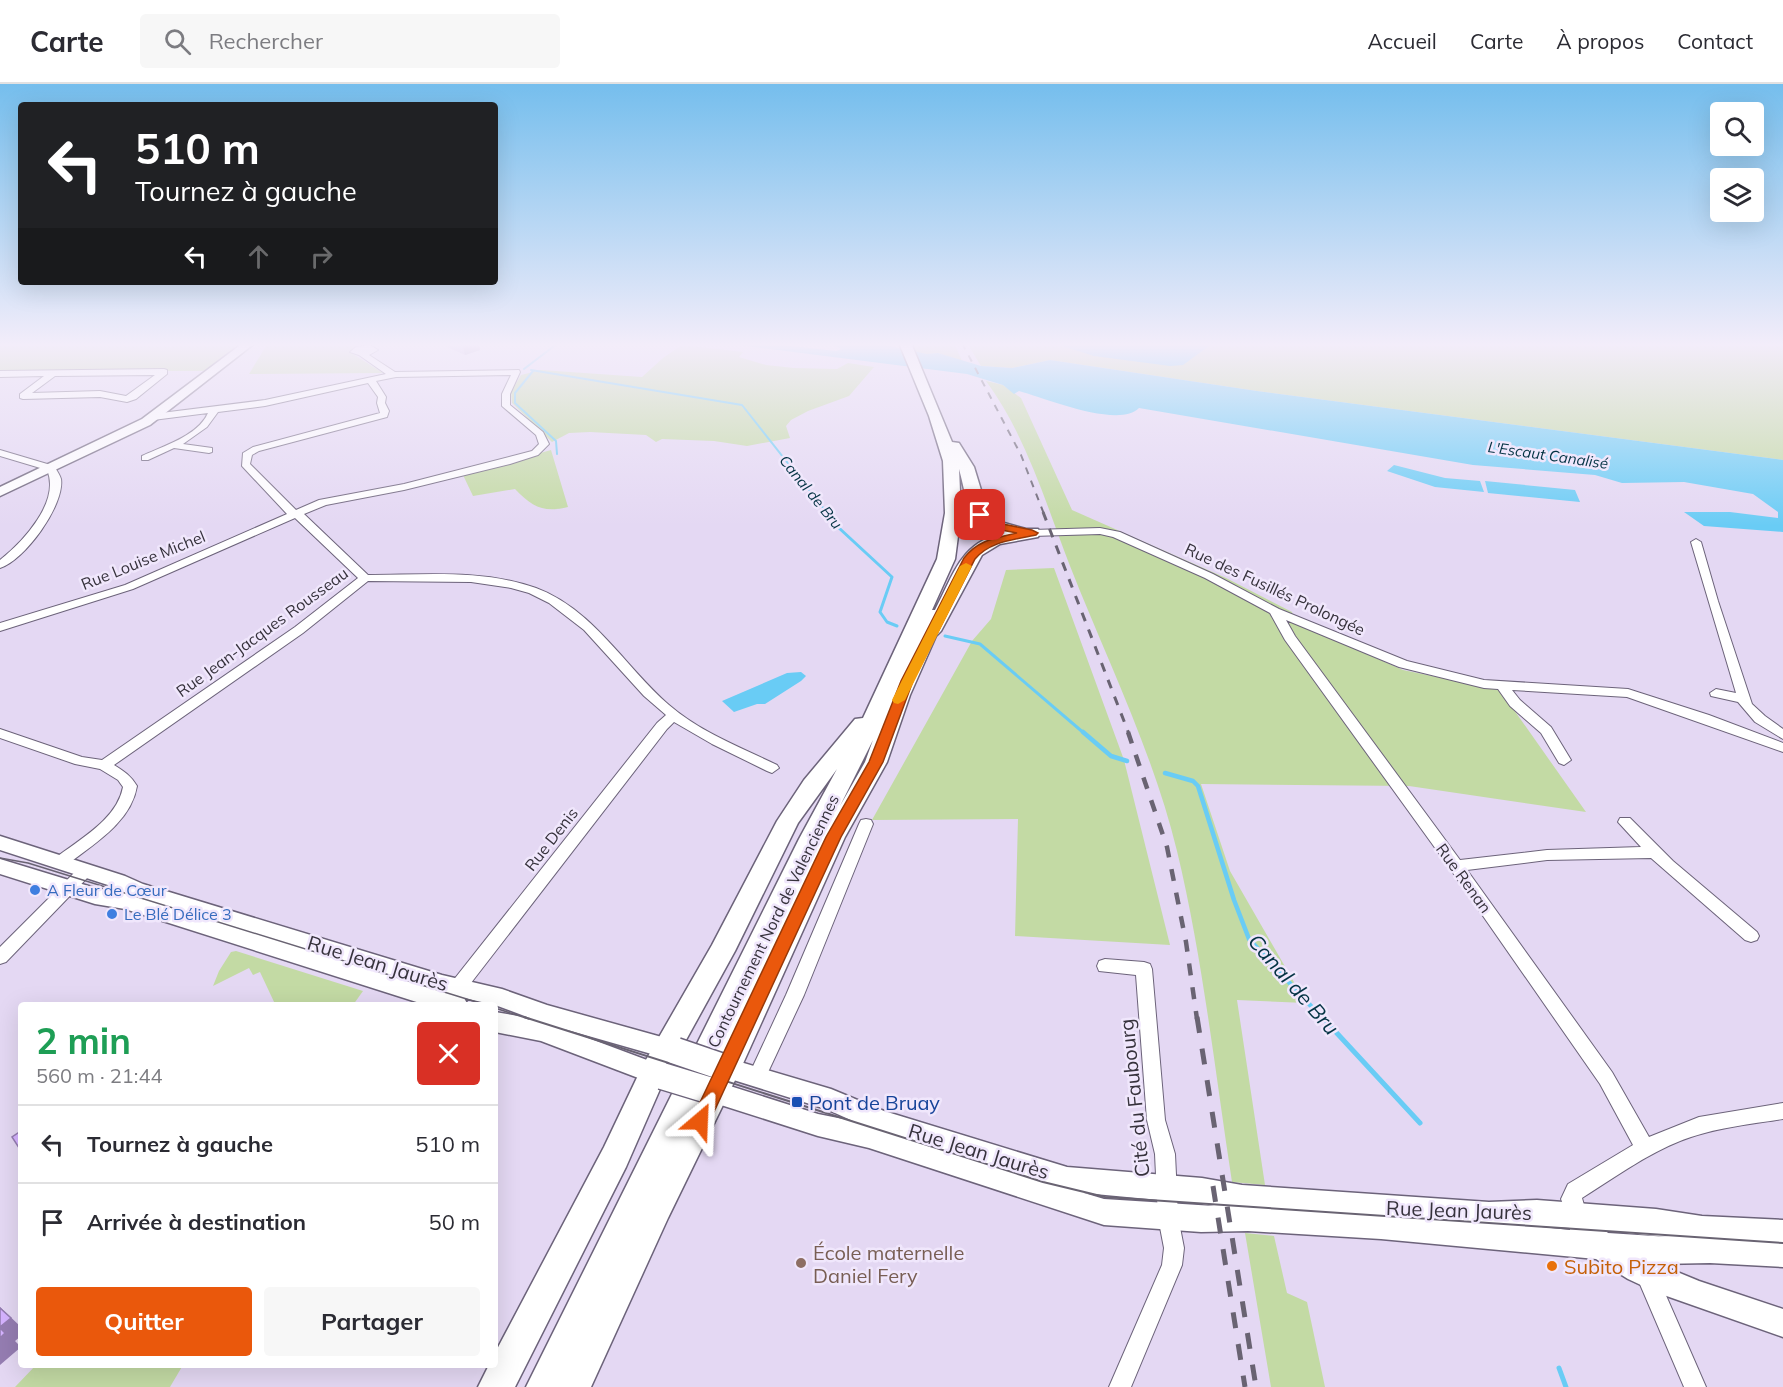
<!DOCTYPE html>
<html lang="fr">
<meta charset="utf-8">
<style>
body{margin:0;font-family:Mulish,sans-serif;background:#f7f7f7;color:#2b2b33;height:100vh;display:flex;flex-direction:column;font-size:22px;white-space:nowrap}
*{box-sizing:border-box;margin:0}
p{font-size:20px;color:#7c7c81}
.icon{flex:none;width:33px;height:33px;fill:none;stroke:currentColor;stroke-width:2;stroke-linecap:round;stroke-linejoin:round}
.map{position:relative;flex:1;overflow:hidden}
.drawer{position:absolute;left:18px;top:918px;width:480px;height:366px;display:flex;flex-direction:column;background:#fff;border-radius:6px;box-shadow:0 6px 24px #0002}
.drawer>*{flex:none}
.banner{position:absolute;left:18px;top:18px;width:480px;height:183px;border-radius:6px;box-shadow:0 6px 24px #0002;background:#202124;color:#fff;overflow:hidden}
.fabs{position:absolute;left:1710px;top:18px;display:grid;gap:12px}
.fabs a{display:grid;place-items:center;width:54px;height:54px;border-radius:6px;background:#fff;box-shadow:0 6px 24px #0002;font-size:30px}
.pin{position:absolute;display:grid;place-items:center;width:51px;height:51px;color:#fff;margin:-26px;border-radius:12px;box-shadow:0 3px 9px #0006}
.me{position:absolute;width:66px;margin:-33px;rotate:26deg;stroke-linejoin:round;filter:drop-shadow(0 0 4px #0008)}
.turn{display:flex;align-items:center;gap:21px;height:126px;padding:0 18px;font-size:27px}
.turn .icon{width:78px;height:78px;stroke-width:2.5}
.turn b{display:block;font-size:42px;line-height:51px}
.lanes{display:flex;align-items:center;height:57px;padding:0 18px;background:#0003;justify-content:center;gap:30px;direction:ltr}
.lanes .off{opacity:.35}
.round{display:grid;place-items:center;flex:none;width:63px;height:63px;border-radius:6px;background:#f7f7f7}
.overview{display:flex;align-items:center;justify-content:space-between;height:102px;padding:0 18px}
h1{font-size:36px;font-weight:700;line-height:45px;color:#1e9e55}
.cta{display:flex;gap:12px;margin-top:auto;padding:12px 18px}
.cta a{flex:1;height:69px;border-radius:6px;background:#ea580c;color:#fff;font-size:24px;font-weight:700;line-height:69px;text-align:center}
.cta a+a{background:#f7f7f7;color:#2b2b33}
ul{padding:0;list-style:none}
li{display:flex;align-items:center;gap:18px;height:78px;padding:0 18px;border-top:2px solid #e1e1e2}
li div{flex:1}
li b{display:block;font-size:22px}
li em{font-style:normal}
header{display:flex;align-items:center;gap:36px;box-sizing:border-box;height:84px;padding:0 30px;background:#fff;border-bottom:2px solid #e1e1e2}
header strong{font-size:28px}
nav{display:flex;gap:33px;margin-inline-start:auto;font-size:21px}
.search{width:420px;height:54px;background:#f7f7f7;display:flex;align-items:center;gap:15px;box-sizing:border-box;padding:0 21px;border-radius:6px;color:#7c7c81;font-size:22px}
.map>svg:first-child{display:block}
.green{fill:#c3daa4}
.water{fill:#69ccf5}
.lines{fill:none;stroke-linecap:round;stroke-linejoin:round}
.stream-far3{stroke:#69ccf5;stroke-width:2}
.stream-far2{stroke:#69ccf5;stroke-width:3}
.stream-far1{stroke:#69ccf5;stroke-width:4.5}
.stream{stroke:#69ccf5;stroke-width:5}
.street-casing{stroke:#6c637a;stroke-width:2}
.secondary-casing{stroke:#6c637a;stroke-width:3}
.primary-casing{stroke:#6c637a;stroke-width:3}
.street{fill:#fff;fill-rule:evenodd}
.secondary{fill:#fff;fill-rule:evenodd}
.primary{fill:#fff;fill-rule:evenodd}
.tram-far1{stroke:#696372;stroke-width:1.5}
.tram{stroke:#696372;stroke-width:2}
.rail-far3{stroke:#696372;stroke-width:2;stroke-dasharray:7 7;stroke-linecap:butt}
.rail-far2{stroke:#696372;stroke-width:3;stroke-dasharray:9 9;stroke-linecap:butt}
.rail-far1{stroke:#696372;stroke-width:4.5;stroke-dasharray:12 12;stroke-linecap:butt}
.rail{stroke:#696372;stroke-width:5;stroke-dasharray:16 16;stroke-linecap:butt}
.secondary-bridge-casing{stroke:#6c637a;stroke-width:29;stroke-linecap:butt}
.secondary-bridge{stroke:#fff;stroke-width:26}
.wall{fill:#b79adb}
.shaded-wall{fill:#957db2}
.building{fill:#d5b3ff;stroke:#957db2;stroke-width:1.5}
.route{fill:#ea580c;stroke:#983908;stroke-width:1.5}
.slow{fill:#f59e0b}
.shop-dot{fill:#3f7fe0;stroke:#f0e7fc;stroke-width:2}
.transit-dot{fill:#1a4fb4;stroke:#f0e7fc;stroke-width:2}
.education-dot{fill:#8d6e63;stroke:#f0e7fc;stroke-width:2}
.food-dot{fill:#e8710a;stroke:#f0e7fc;stroke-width:2}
.labels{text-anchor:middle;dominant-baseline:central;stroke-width:5;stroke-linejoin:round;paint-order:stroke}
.far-water-label{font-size:15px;font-style:italic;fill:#043344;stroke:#f0e7fc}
.street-label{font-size:16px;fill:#36323c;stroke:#f0e7fc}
.shop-label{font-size:16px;fill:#366cbe;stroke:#f0e7fc;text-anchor:start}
.near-street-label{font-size:20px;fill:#36323c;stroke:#f0e7fc}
.near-transit-label{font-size:20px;fill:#164399;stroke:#f0e7fc;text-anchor:start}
.near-education-label{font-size:20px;fill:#785e54;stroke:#f0e7fc;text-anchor:start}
.near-food-label{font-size:20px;fill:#c56008;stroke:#f0e7fc;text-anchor:start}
.near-water-label{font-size:21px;font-style:italic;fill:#043344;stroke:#f0e7fc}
</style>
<header>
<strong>Carte</strong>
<div class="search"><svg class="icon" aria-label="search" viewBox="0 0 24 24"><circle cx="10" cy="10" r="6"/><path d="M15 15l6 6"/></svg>Rechercher</div>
<nav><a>Accueil</a><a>Carte</a><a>À propos</a><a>Contact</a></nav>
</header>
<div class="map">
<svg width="1783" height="1303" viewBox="0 0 1783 1303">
<rect width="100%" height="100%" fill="#e4d8f3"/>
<path class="green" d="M0,259h132l-2,2 42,2 4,-4h66l-35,28h-207z
M268,259h84l4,4 -5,5 2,2 30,19 -134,1z
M907,259h47l8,18 -24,-8 -11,1 -17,-3z
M967,259h816v117l-526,-69 -207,-31 -38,8 -31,-2z
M682,261l61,7 -4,5 27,8 28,3 43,1 11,-6 26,4 -25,29 -41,15 -17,9 -5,6 4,12 -43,8 -33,-5 -52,-2 -6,3 -10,-7 -56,-3 -21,1 -17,9 -40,-39 -1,-11 10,-17 20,-5 101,7 21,-19z
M986,297l17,4 18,13 51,112 154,68 66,34 3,10 108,48 97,20 86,122 -177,-26 -208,-2 29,87 76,132 -69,-3 28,185 -33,-3c-17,-110 -29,-223 -55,-331 -24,-99 -70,-191 -107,-285 -24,-62 -44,-131 -84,-185z
M551,366l17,57c-24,6 -36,0 -53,-18l-42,7 -10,-21z
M1054,484l70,192 46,185 -155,-9 3,-117 -146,1 100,-179 19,-22 15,-49z
M236,867l127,40 -10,14h-80l2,-1 -15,-32 -7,3 -4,-7 -36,18 6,-15 12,-19z
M1245,1149l29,3 13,57 20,9 18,85h-54z
M36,1281h147l-13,22h-155z"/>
<path class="water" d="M723,259h41l72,8 6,-2 -15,-6h49l51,11 11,-1 43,13 31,2 38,-8 207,31 526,69v72l-79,-6 -20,-14h46l48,6v-6l-25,-18 -69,-12 -62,1 -27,-8 -122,-10 -334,-57c-20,21 -94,-10 -120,-17l-5,3 -11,-9 -36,-11z
M1040,259h173l-30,22 -13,1 -76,-10 -35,-11z
M1394,381l51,13 35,3 4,11 -49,-5 -48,-16z
M1485,397l90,9 5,12 -92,-9z
M801,588l5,4 -5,5 -36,23h-8l-23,8 -12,-11 65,-28z"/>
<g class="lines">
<path class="stream-far3" d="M524,285l34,-26
M531,286l211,35 86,109
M533,287l-18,22v10l41,38 1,13"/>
<path class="stream-far2" d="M827,428l12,16 53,49 -12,35 7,10 10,4
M945,552l35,8 105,90"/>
<path class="stream-far1" d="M1083,648l28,24 16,5
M1165,689l28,8 5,5 36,114 15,39 74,80"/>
<path class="stream" d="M1322,933l98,106
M1559,1284l7,19"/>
<g class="street-casing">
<path id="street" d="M370,261l8,5 -9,5 26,17 124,-2 1,2 -10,22v11l33,27 6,12 -11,11 -28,9 -106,26 -78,15 -22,9 64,61c56,0 115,-6 168,13 57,21 89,79 133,117 31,27 71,42 108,60l2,3 -7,5 -5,-2 -55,-27 -38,-22 -7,7 -203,263 -6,2 -6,-2 -3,-5 3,-5 205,-259 9,-8 -22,-19 -60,-66 -35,-27 -20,-10 -18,-5 -40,-6 -103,-1 -65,52 -189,132c10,6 17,11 23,21 -6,37 -45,59 -73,81h-10l-3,-4 3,-4c24,-19 63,-39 69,-72l-5,-7 -18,-11 -25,-5 -75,-26v-9l82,28 20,3 193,-133 63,-49 -63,-60 -162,71 -133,42v-8l125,-38 162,-71 -45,-48 1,-13 10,-6 127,-34 -3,-10 1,-6 -10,-14 -103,23 -47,6 -11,15 -24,17 29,4v4l-3,1 -35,-5 -26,12h-6v-4c21,-10 56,-20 66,-43l-55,7 -5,-3 5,-3 112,-14 121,-26 -27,-19 -9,-3 6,-5zM511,291l-9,19v12l34,29 3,9 -7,7 -128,33 -85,16 -23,10 -46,-46 2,-9 7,-4 128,-34 2,-6 -4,-8 1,-6 -10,-16 20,-4z
M164,285l3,1v4l-31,25 -9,3 -27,-5 -77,2 -3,-1v-4l24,-18 -44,1v-6zM155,291l-29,21 -26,-5 -68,2 23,-17z
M0,366l54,16c2,3 6,9 7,13 4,26 -37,82 -61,89v-8c23,-18 61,-59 47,-90l-47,-14z
M1100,444l20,4 93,42 66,35 128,52 77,19 144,9 81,26 74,28v9l-156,-55 -115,-7 8,10 31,27 20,33 -7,5 -5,-2 -18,-30 -31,-27 -12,-17 -14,-1 -85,-21 -113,-47 9,16 165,224 87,-10 94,-3 -23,-25 2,-4h10l43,43 84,71 2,4 -2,4 -6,2 -6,-2 -94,-82 -104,2 -80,10 145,202 37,65 50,-20 84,-14v16c-31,5 -62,8 -92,18 -39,13 -74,39 -109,61l5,18 -3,7 -7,3 -7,-3 -9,-24 7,-15 65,-39 -33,-61 -149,-214 -166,-230 -15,-27 -65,-35 -92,-41 -13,-3 -68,2 -5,-3 5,-3z
M1696,455l5,3 17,59 34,103 13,12 18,13v10l-28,-17 -17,-20 -27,-6 -1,-3 6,-4 20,4 -45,-151z
M866,735l5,1 2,4 -69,171 -41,88 -6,2 -6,-2 -3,-6 38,-82 73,-171 2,-4z
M85,781l5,2 3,4 -3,4 -84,87 -6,2v-17l80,-80z
M1105,875l39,3 6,2 2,5 13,151 10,34 3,63 6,31 -2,17 -51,122h-22l53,-122 2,-17 -6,-31 -3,-63 -8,-34 -11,-145 -37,-4 -2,-5 2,-5z
M1647,1180l7,4 52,119h-22l-48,-112 4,-7z"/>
</g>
<g class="secondary-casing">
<path id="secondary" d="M243,259h12l-105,82 -150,71v-9l142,-68z
M0,752l125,40 18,8 299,91 60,14 45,16 129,36 8,3 4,7 -4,7 -8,3 -112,-32 107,40 3,7 -3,7 -9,4 -121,-46 -46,-9v-20l35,6 -35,-13 -31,-7 4,7h-42l-301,-96 -30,-5 -95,-30v-15l95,29 28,5 -12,-7 -111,-36z
M720,972l111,33 53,22 183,56 135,11 40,7 247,17 48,-2 119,9 46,7 81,4v47l-73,-4 -52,1 41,17 84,28v28l-125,-44 -30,-14 -32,-20 -215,-20 -133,-8 -47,1 -97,-7 -235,-77 -51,-12 -119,-38 -3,-8 3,-8 9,-3 110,35 35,7 -27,-12 -115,-36 -3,-7 3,-7zM1084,1109l118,11 12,2 -110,-7zM1532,1142l38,2v2zM1606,1147l63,6 -61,-4z"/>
</g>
<g class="primary-casing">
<path id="primary" d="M899,259h12l41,99 7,1 15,24 14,46 9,8 29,8h12l2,4 -2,4 -38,7 -18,11 -41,76 -5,5 -26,59 -23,67 -42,75 -104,231 -73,150 -77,169h-65l273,-548 38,-70 -39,54 -63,128 -71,129 -38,87 -111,220h-37l11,-22h6v-12l109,-206 39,-82 69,-120 65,-124 27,-41 51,-61 8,-1 74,-159 8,-46 -2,-52 -14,-45zM959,385c10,36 6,53 46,64 -44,8 -51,41 -70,77h-3l23,-51 6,-46zM873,656l-8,22 -25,44z"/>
</g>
<use href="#street" class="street"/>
<use href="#secondary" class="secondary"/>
<use href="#primary" class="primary"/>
<path class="tram-far1" d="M0,774l28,5 458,142
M495,924l34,11"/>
<path class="tram" d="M524,933l519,165 62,15 678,46"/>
<path class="rail-far3" d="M962,259l59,112 23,59"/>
<path class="rail-far2" d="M1043,428l86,222"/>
<path class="rail-far1" d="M1128,648l39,115 19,95 11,77"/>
<path class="rail" d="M1197,933l59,370
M1213,1102l32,201"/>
<g class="secondary-bridge-casing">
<path id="secondary-bridge" d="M676,967l44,15
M662,992l46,14"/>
</g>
<use href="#secondary-bridge" class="secondary-bridge"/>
</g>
<path class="wall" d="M443,259h36l1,7 -15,5 -22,-10z"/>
<path class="shaded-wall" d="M473,259h6l1,7 -15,5 -2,-9z
M0,1223l21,20v9l-6,5 6,6 -21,18z"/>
<path class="building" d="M456,259h17l-10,3z
M21,1047v20l-9,-14z
M0,1224l11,10 -11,9z
M0,1244l5,5 -5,5z"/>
<linearGradient id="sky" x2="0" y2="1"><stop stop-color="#75beed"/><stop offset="0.59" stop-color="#f3edfa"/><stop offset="1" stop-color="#f3edfa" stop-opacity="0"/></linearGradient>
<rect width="1783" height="442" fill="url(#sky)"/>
<path class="route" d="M980,428l18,11 34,7 6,3 -2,2c-22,5 -46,6 -61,24l-62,122 -30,81 -42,75 -134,290 -7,3 -6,-3 -3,-6 3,-6 132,-278 43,-75 32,-81 63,-123c14,-18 31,-20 53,-25l-26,-5 -16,-13z"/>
<path class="slow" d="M966,479l6,3 -67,134 -7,4 -4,-1 -2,-3 68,-134z"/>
<g class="shop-dot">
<circle cx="35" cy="806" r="6"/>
<circle cx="112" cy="830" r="6"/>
</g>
<rect class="transit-dot" x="791" y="1012" width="12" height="12" rx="3"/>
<circle class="education-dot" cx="801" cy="1179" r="6"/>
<circle class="food-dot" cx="1552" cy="1182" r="6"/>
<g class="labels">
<g class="far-water-label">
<text transform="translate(1548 371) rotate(8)">L'Escaut Canalisé</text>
<text transform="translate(811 408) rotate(51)">Canal de Bru</text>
</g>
<g class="street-label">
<text transform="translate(143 476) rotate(-22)">Rue Louise Michel</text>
<text transform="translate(1275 505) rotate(25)">Rue des Fusillés Prolongée</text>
<text transform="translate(262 548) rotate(-36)">Rue Jean-Jacques Rousseau</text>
<text transform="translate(551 755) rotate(-52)">Rue Denis</text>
<text transform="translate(1464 794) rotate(54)">Rue Renan</text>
<text transform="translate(773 837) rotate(-64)">Contournement Nord de Valenciennes</text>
</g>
<g class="shop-label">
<text x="47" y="806">A Fleur de Cœur</text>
<text x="124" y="830">Le Blé Délice 3</text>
</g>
<g class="near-street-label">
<text transform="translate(378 879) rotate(17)">Rue Jean Jaurès</text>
<text transform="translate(1134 1014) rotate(-96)">Cité du Faubourg</text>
<text transform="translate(979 1067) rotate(17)">Rue Jean Jaurès</text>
<text transform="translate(1459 1126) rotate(2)">Rue Jean Jaurès</text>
</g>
<g class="near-transit-label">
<text x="809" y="1018">Pont de Bruay</text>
</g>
<g class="near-education-label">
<text x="813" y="1168">École maternelle<tspan x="813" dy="23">Daniel Fery</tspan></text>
</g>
<g class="near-food-label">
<text x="1564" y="1182">Subito Pizza</text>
</g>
<g class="near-water-label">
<text transform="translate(1294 900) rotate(49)">Canal de Bru</text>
</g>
</g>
</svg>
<div class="fabs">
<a><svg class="icon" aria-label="search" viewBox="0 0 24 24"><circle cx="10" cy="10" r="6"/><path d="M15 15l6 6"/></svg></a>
<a><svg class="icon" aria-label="layers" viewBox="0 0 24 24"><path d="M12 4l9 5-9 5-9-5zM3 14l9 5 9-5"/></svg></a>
</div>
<div class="pin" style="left:980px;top:431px;background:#d93025"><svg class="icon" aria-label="arrive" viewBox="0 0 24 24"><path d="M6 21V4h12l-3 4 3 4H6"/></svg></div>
<svg class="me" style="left:700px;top:1037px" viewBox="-20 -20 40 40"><path d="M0-17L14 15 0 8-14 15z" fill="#ea580c" stroke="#fff" stroke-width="4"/></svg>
<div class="banner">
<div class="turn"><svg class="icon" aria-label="left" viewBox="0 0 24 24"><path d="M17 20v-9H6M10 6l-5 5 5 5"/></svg><div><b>510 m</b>Tournez à gauche</div></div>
<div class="lanes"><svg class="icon" aria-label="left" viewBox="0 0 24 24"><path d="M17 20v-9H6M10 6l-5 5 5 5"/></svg><svg class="icon off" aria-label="ahead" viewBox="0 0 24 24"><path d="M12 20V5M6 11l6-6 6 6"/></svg><svg class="icon off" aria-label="right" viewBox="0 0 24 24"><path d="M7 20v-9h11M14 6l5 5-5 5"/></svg></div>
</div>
<section class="drawer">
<div class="overview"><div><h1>2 min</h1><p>560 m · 21:44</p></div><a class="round" style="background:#d93025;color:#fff"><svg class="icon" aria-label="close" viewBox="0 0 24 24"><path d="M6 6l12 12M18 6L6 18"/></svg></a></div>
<ul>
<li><svg class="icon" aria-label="left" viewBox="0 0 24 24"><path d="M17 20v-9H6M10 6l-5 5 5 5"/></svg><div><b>Tournez à gauche</b></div><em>510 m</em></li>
<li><svg class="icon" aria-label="arrive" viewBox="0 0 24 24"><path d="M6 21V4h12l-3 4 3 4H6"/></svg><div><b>Arrivée à destination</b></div><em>50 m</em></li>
</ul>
<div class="cta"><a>Quitter</a><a>Partager</a></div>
</section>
</div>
